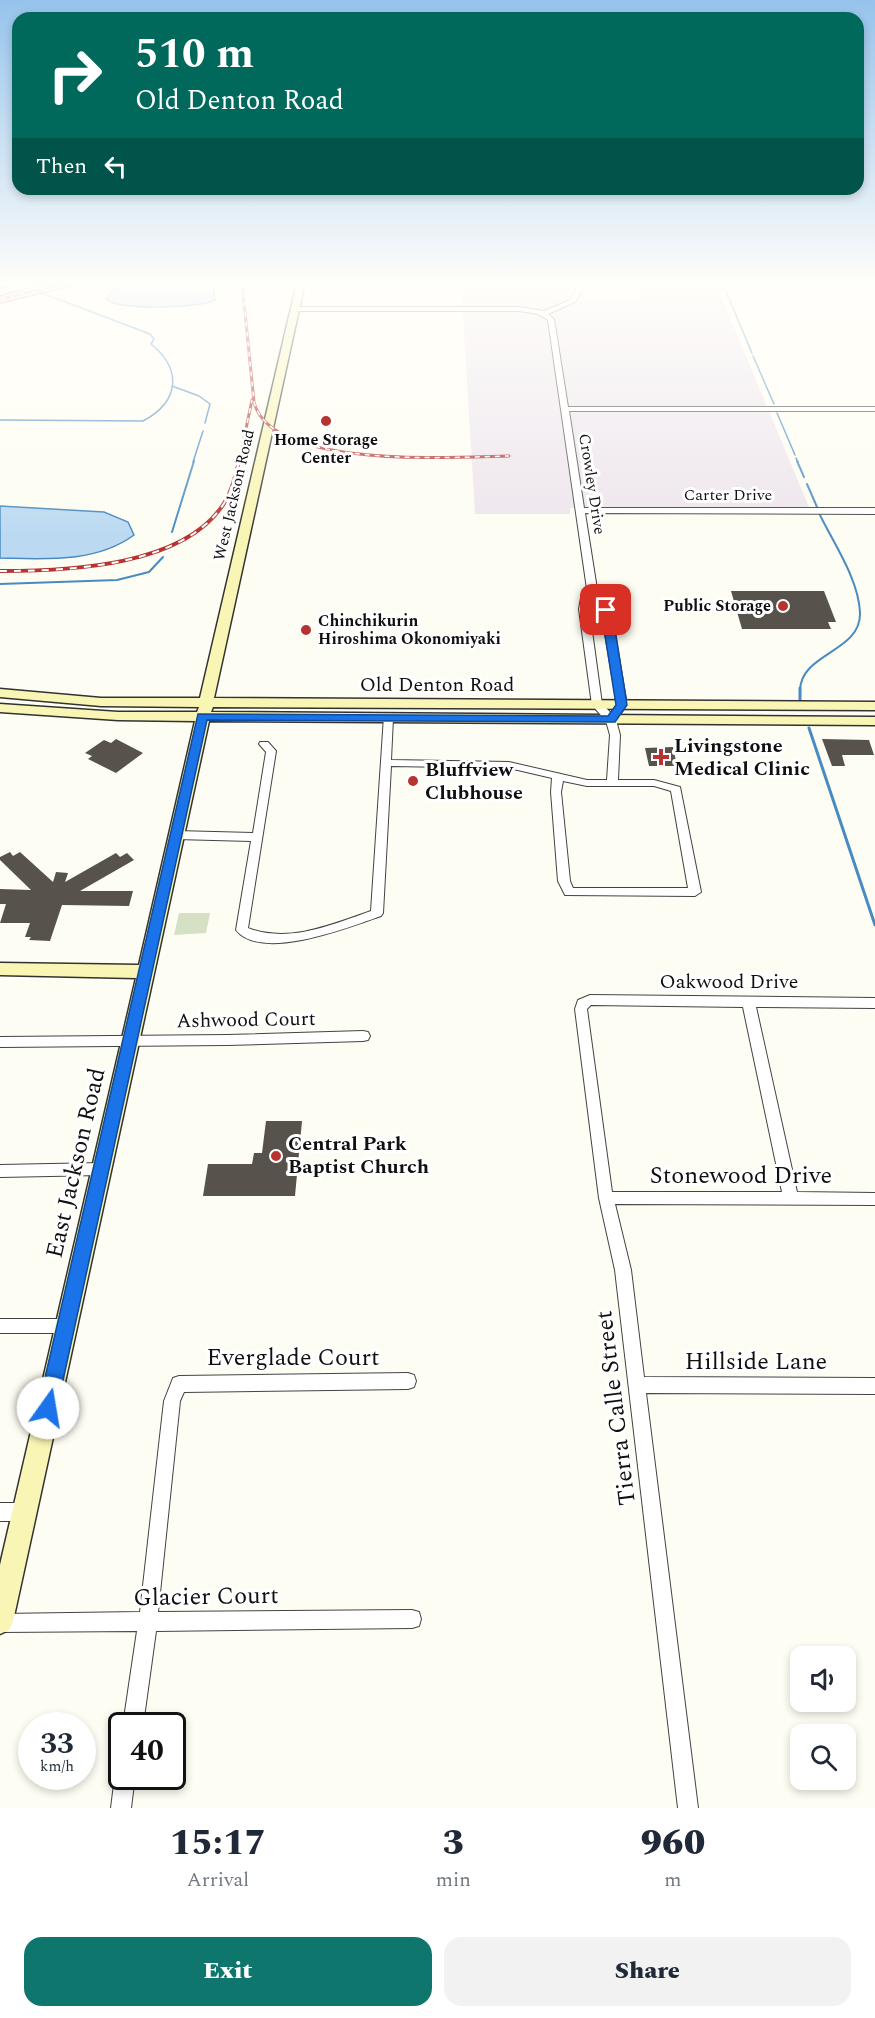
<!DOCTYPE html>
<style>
body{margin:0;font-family:Spectral,serif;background:#f2f2f3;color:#1f2937;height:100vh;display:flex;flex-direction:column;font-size:22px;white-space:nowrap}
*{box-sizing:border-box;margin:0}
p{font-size:20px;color:#747a83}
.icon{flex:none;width:33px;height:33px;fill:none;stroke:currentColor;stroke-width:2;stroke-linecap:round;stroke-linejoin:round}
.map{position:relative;height:1808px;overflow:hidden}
.details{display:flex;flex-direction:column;background:#fff;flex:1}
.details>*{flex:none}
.top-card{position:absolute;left:12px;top:12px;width:852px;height:183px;border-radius:18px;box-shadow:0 3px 9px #0003;background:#00695c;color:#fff;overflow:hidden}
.buttons{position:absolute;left:790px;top:1646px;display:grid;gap:12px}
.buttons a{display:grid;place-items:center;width:66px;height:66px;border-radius:12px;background:#fff;box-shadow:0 3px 9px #0003;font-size:30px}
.speed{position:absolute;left:18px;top:1712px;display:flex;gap:12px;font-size:30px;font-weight:700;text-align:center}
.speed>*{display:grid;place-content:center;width:78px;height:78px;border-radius:50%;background:#fff;box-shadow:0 3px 9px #0003;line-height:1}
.speed small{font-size:15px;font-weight:400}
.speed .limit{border:3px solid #111;border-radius:9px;background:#fff;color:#111}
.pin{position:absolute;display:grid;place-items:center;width:51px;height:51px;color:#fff;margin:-26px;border-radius:12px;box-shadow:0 3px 9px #0006}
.me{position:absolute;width:66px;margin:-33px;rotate:13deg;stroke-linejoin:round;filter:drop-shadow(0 0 4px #0008)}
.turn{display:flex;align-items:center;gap:21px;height:126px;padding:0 24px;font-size:27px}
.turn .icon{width:78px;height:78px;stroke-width:2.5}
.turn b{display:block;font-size:42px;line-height:51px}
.then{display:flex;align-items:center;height:57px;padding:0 24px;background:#0003;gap:12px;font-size:22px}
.eta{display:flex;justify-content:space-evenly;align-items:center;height:102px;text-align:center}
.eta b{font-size:36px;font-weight:800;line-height:42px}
.cta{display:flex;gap:12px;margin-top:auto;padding:12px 24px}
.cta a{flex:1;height:69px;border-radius:18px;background:#0f766e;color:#fff;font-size:24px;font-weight:800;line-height:69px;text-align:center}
.cta a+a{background:#f2f2f3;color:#1f2937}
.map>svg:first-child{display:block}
.industrial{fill:#ede5ed}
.cemetery{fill:#d5e0c5}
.water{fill:#bbdaf2;stroke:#488bc3;stroke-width:1.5}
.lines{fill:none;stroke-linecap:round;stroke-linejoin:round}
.stream-far2{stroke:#488bc3;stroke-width:1.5}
.stream-far1{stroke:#488bc3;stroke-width:2}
.stream{stroke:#488bc3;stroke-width:3}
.building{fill:#58524d}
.street-casing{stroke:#434343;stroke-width:2}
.secondary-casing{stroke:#323232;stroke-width:3}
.street{fill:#fff;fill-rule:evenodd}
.secondary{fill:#f9f5b4;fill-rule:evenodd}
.tram{stroke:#b63332;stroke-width:1.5}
.rail-far1-casing{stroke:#b63332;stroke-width:3}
.rail-casing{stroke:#b63332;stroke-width:4}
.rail-far1{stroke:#fff;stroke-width:1.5;stroke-dasharray:5;stroke-linecap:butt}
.rail{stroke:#fff;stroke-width:2;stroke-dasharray:7;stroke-linecap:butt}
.route{fill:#1a73e8;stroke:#114b97;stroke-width:1.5}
.poi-dot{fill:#b63332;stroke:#fff;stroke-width:2}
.labels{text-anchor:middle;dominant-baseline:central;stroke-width:6;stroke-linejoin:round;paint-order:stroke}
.far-poi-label{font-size:16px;font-weight:bold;fill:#101010;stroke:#fff}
.far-street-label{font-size:16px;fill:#101010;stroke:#fff}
.street-label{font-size:20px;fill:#101010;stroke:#fff}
.poi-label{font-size:20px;font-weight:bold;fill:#101010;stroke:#fff;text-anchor:start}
.near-street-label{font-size:24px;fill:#101010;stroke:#fff}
</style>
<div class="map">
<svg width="875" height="1808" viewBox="0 0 875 1808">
<rect width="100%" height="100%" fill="#fefdf3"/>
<path class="industrial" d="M461,282h122l2,18 55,2 -3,-20h78l94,225 -239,1v6h-95z"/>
<path class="cemetery" d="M179,913h31l-4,20 -32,2z"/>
<path class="water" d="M131,282h82l2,18c-15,8 -98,11 -109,-1l8,-11z
M0,506l104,6 24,10 6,13c-38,28 -88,24 -134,23z"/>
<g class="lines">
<path class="stream-far2" d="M722,282l30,71
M753,356l21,48
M172,386l27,10 11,8 -5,19
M777,413l18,42
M0,420l143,1c36,-19 40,-51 8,-77l3,-5 -4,-5 -111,-42
M796,458l2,4
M193,462l10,-31"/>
<path class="stream-far1" d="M797,461l7,16
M807,484l10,23
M172,532l22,-71
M0,584l117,-4 32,-8 14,-15
M800,690c1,-37 61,-38 60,-77 -1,-33 -26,-69 -40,-98"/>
<path class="stream" d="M800,700v-12
M809,728l66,197"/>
</g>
<path class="building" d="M731,591h93l12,31h-8l3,7h-89z
M116,739l27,14 -27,20 -28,-14 4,-3 -7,-3 19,-13 7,3z
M822,739l47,1 5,15h-32l3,11h-13z
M673,747l4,19h-28l-4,-18z
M10,852l3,4 7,-4 33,30 3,-10 12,1 -3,9 51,-29 4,4 7,-4 7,7 -54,31h53l-4,15 -67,-1 -12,36 -21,-1 2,-3h-6l5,-14h-30l6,-19h-6v-15l31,1 -31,-30v-3z
M266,1121h36l-7,75h-92l5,-32h44l2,-11h8z"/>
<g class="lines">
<g class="street-casing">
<path id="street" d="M574,282h6l2,8 -7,12 -27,12 6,5 14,88h307v4h-306l15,97h291v6l-290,-1 12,76 14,21 16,95 -11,15 4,15 -2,45h36l26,7 21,105 -6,4 -130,-1 -7,-14 -7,-89 1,-14 -43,-10 -118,-2 -8,147 -2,3c-31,11 -120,46 -145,14l15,-89 -75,-2 -6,-4 6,-4 77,2 13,-81 -7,-8 1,-2h8l8,9 -28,177c40,16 86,-4 123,-17l13,-195h8l1,2 -2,42 118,2 78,18h20l3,-45 -4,-14 -14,-16 -13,-96 2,-11 6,-9 -39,-269 -10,-6 -19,-3h-224l-3,-2 3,-2h224l25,4 26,-11 6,-10zM592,596l9,14 16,95 -6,8 -9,-9 -13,-95zM563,781l24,5h67l17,5 17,97h-115l-3,-7 -9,-89z
M590,995l285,3v10l-119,-1 41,185 78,1v12l-260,-1 16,66 13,107 231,1v16l-229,-1 52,415h-20l-63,-538 -16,-72 -24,-189 3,-9zM591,1005l152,2 39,185h-170l-25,-183z
M363,1031l5,1 2,4 -2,4 -5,1 -136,4 -227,2v-10l227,-2z
M101,1163l5,2 2,4 -2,4 -5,2 -101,2v-12z
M0,1319h66l6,2 2,5 -2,5 -6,2h-66z
M408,1373l6,2 2,6 -2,6 -6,2 -224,3 -4,9 -22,211 254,-2 7,2 2,7 -2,7 -7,2 -256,3 -13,94h-20l14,-94 -137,1v-18l140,-2 24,-211 9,-23 6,-2z
M0,1503h24l6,3 3,6 -3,6 -6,3h-24z
M122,1767v9h13l-4,32h-20l4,-32 3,-7z"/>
</g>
<g class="secondary-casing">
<path id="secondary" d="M32,282h16l-48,13v-6z
M297,282h8l-91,416 661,4v8l-662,-3 -2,5 664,5v8l-666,-4 -196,900 -4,9 -9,4v-69l136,-587 -136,-3v-12l139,2 56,-244 -77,-1 -118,-8v-8l118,8h79l2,-5 -98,-1 -101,-9v-8l101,9h99z"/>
</g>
<use href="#street" class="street"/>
<use href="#secondary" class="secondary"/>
<path class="tram" d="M0,303l89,-21"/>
<g class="rail-far1-casing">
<path id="rail-far1" d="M242,282l12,120c17,68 201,55 255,54
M0,299l72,-17
M239,462l13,-62"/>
</g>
<g class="rail-casing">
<path id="rail" d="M0,571c67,0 188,-4 226,-71 7,-12 10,-26 13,-39"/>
</g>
<use href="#rail-far1" class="rail-far1"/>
<use href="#rail" class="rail"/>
</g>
<linearGradient id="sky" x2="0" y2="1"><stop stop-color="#96c3ec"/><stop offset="0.53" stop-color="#fffefa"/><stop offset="1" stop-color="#fffefa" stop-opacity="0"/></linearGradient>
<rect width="875" height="535" fill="url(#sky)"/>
<path class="route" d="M606,607l6,3 15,95 -12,17 -408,-2 -150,688 -3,7 -6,3 -7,-3 -3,-7 160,-694 410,2 8,-11 -15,-95z"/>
<g class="poi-dot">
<circle cx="326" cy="421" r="6"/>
<circle cx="783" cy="606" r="6"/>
<circle cx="306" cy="630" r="6"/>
<path d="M658 748h6v6h6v6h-6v6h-6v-6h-6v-6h6z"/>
<circle cx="413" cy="781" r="6"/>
<circle cx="276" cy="1156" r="6"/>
</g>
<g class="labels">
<g class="far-poi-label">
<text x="326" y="440">Home Storage<tspan x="326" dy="18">Center</tspan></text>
<text x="771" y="606" text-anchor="end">Public Storage</text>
<text x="318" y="621" text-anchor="start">Chinchikurin<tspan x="318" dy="18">Hiroshima Okonomiyaki</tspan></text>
</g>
<g class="far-street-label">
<text transform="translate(592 484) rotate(81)">Crowley Drive</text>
<text transform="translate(234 495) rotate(-77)">West Jackson Road</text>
<text x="728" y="495">Carter Drive</text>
</g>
<g class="street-label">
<text x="437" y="685">Old Denton Road</text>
<text x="729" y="982">Oakwood Drive</text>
<text transform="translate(246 1020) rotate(-1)">Ashwood Court</text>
</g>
<g class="poi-label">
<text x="674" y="746">Livingstone<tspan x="674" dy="23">Medical Clinic</tspan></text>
<text x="425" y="770">Bluffview<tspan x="425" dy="23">Clubhouse</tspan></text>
<text x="288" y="1144">Central Park<tspan x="288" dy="23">Baptist Church</tspan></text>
</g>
<g class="near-street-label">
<text transform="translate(76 1163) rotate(-77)">East Jackson Road</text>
<text x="741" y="1176">Stonewood Drive</text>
<text x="293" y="1358">Everglade Court</text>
<text x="756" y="1362">Hillside Lane</text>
<text transform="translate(616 1408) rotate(-97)">Tierra Calle Street</text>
<text transform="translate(206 1597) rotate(-1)">Glacier Court</text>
</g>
</g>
</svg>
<div class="buttons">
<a><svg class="icon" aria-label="sound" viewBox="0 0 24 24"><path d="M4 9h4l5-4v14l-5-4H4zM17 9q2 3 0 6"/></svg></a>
<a><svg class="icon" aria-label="search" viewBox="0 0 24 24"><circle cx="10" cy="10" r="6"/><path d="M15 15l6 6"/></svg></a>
</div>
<div class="speed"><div>33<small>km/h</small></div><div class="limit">40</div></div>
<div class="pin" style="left:606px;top:610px;background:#d93025"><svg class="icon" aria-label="arrive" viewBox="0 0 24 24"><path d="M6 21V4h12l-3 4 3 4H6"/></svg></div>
<svg class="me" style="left:48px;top:1408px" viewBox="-20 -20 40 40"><circle r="19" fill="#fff"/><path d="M0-13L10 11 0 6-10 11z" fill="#1a73e8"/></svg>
<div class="top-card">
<div class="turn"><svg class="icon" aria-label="right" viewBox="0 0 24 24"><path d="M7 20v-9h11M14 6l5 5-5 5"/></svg><div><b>510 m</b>Old Denton Road</div></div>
<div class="then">Then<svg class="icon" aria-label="left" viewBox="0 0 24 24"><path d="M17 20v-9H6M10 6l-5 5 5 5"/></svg></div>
</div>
</div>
<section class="details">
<div class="eta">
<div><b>15:17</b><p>Arrival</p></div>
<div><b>3</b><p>min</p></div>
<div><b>960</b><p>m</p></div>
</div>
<div class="cta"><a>Exit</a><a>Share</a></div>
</section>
